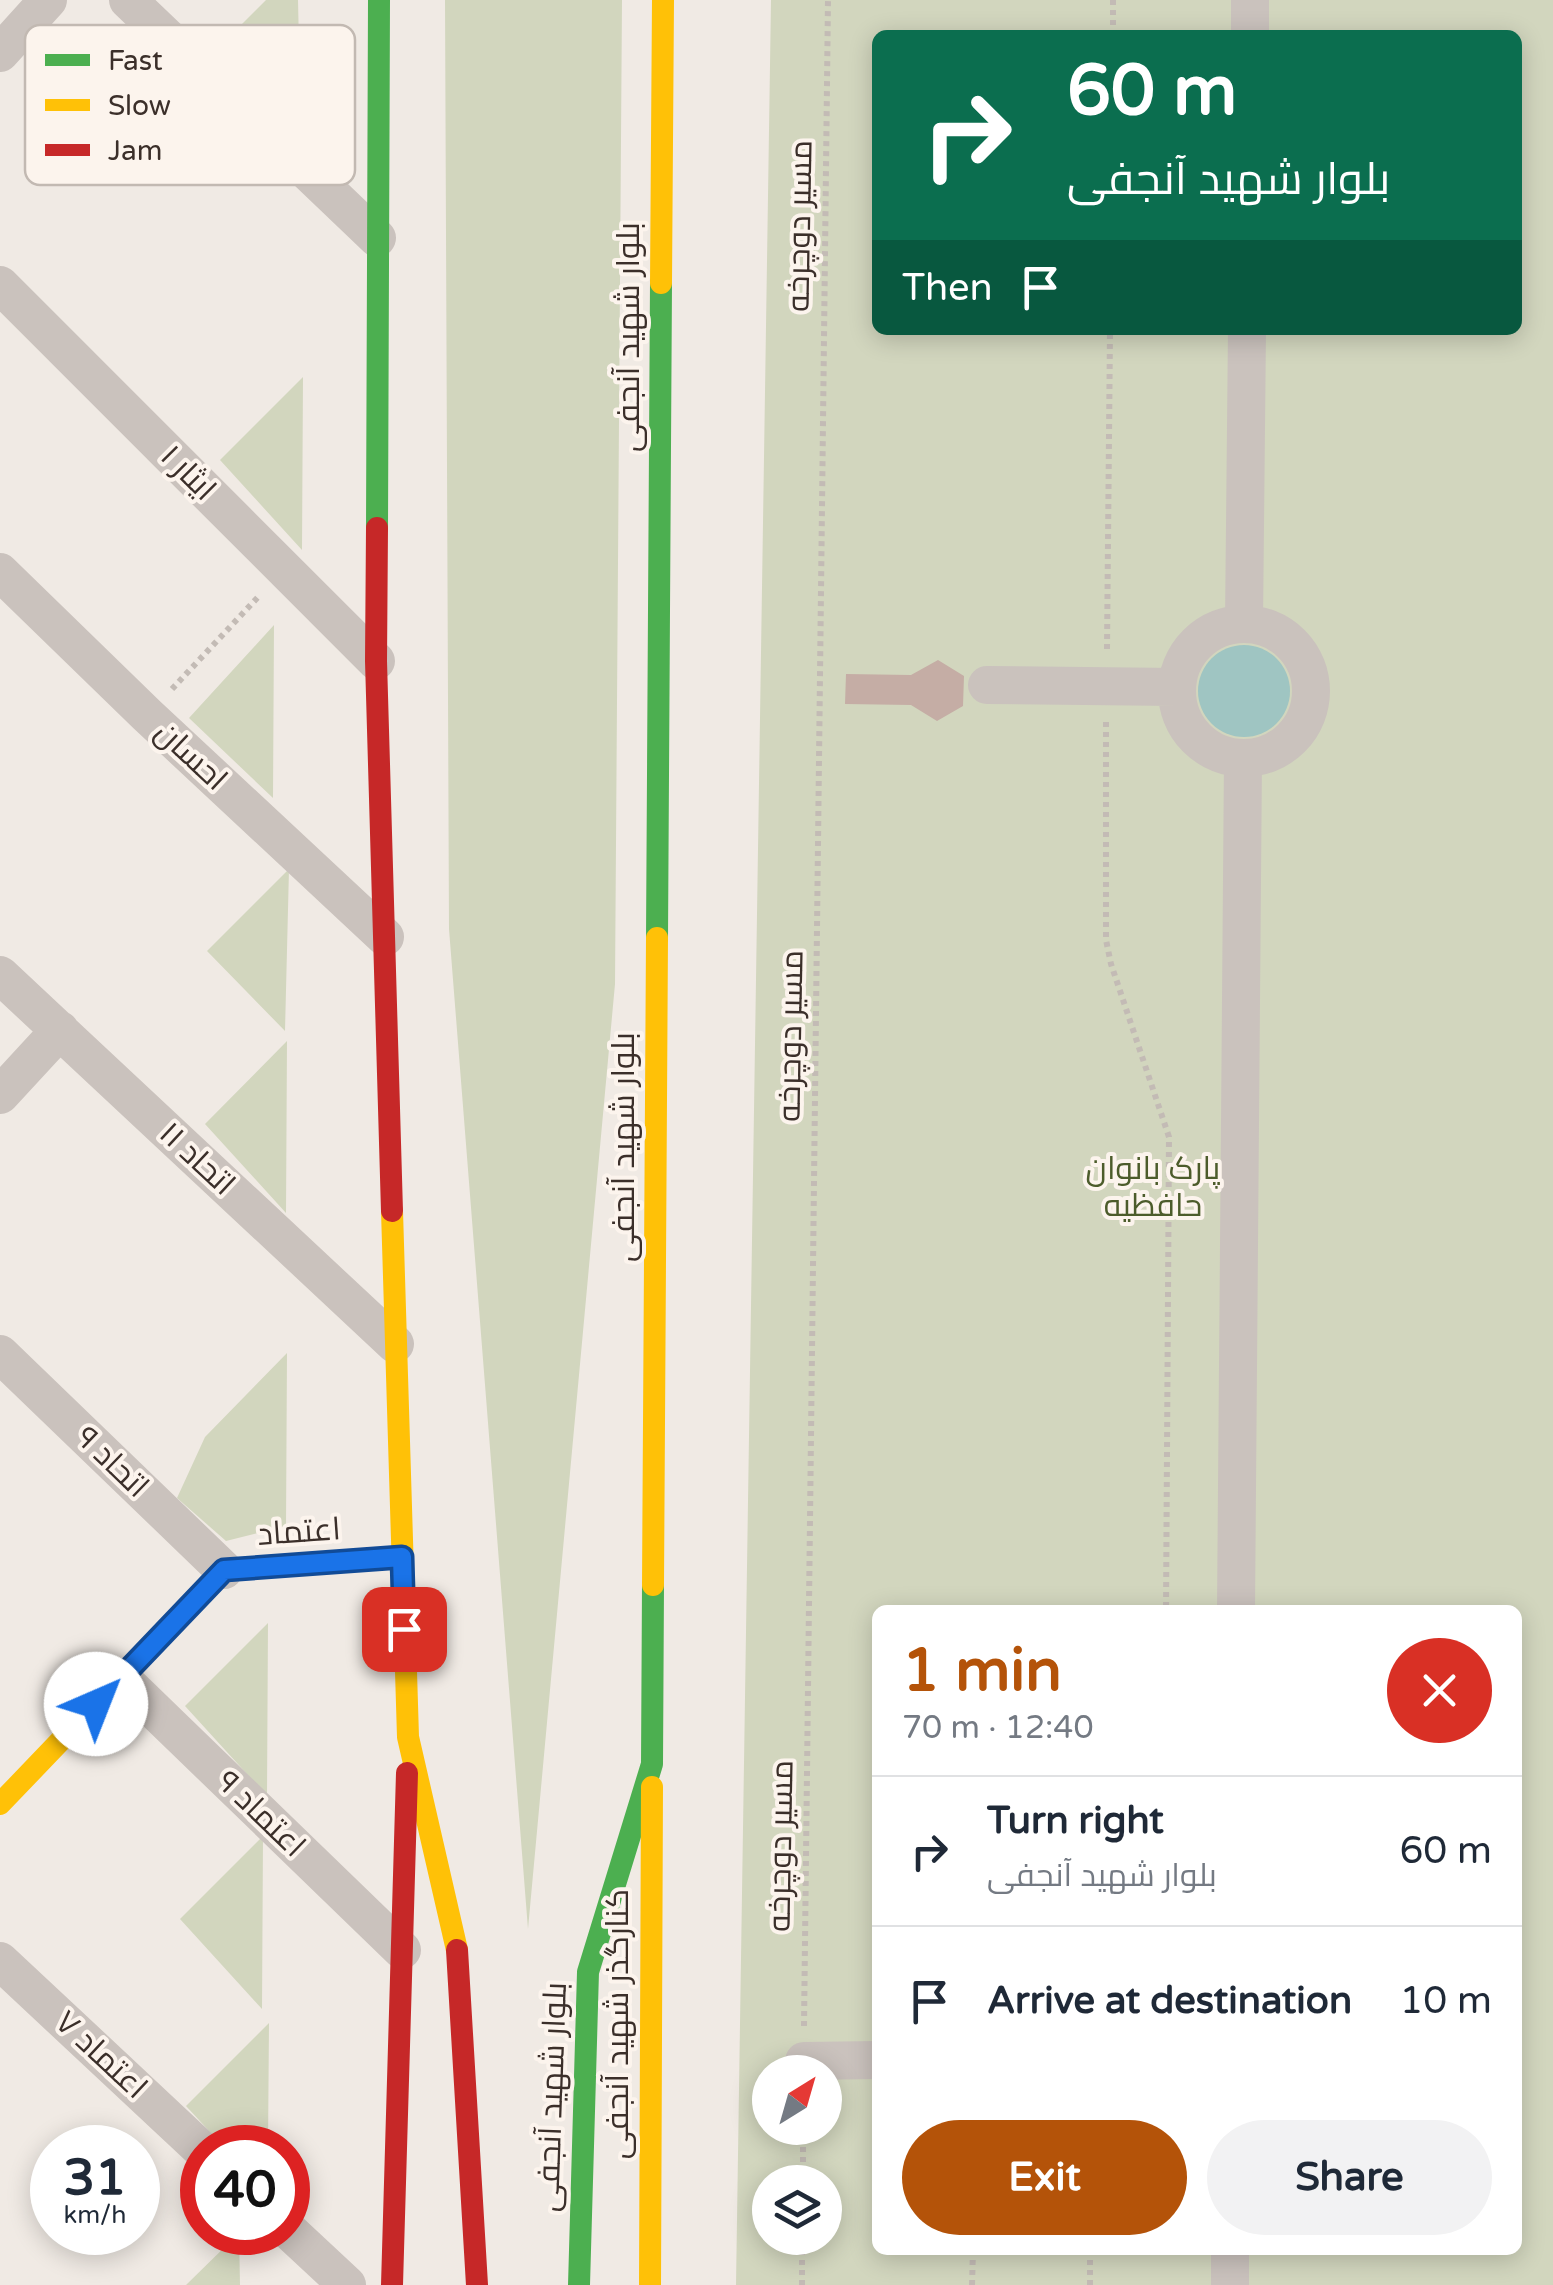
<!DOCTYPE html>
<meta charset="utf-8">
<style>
body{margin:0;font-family:"Varela Round",Cairo,sans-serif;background:#f2f2f3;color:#1f2937;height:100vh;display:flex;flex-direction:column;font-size:38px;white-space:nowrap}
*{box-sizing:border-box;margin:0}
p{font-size:32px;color:#747a83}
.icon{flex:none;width:55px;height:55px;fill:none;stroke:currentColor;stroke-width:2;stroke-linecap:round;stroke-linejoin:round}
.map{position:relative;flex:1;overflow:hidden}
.panel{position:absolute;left:872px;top:1605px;width:650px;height:650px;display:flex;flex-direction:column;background:#fff;border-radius:15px;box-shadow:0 5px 25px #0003}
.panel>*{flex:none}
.guide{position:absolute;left:872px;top:30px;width:650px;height:305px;border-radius:15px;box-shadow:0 5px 25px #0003;background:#0b6e4f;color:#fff;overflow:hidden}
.needle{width:65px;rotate:37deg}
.fabs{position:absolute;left:752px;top:2055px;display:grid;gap:20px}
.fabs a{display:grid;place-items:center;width:90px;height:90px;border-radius:50%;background:#fff;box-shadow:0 5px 25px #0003;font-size:50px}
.speed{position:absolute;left:30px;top:2125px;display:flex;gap:20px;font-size:50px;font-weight:700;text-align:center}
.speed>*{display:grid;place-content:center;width:130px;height:130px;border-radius:50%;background:#fff;box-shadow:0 5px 25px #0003;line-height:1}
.speed small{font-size:25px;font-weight:400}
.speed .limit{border:15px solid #d22;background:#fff;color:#111}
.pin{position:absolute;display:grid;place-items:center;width:85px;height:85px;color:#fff;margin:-42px;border-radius:20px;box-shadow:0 5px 15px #0006}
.me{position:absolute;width:110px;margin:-55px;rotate:44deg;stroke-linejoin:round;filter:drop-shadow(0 0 8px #0008)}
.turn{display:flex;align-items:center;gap:35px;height:210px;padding:0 30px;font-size:45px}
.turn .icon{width:130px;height:130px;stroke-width:2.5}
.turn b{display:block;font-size:70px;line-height:85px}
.then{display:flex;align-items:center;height:95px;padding:0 30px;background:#0003;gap:20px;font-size:38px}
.round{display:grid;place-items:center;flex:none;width:105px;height:105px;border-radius:52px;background:#f2f2f3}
.summary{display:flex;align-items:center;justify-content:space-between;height:170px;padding:0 30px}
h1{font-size:60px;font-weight:700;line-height:75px;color:#b45309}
.action{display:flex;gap:20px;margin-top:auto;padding:20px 30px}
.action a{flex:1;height:115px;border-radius:60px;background:#b45309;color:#fff;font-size:40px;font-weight:700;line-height:115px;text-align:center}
.action a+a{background:#f2f2f3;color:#1f2937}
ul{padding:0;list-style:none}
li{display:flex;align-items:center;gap:30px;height:150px;padding:0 30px;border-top:2px solid #e0e1e3}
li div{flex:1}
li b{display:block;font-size:38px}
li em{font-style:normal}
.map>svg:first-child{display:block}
.green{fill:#d2d6be;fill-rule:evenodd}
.water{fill:#9fc5c2}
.building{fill:#c5ada5}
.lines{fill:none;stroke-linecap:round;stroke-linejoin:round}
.path{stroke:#c3bbb5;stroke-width:6;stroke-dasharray:5 5;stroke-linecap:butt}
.street{stroke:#cac2bd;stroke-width:38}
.fast{stroke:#4caf50;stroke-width:22}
.slow{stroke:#ffc107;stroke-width:22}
.jam{stroke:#c62828;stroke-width:22}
.route-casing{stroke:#114b97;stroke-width:25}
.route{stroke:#1a73e8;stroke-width:18}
.labels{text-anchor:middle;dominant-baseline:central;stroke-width:8;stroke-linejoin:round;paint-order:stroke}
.street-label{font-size:32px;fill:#3b2f2a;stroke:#fcf4ed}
.park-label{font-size:32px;fill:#4c5c2b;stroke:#fcf4ed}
.key{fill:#fcf4ed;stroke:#c2b9b2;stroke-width:2.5}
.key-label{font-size:28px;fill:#3b2f2a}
</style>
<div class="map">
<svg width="1553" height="2285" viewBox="0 0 1553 2285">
<rect width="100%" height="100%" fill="#f0eae4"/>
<path class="green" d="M266,0h32l3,135 -87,-83z
M445,0h177l-7,984 -87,945 -79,-1000z
M771,0h782v2285h-817zM878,35h640v295h-640zM878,1610h640v640h-640zM770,2072h55v56h-55zM770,2182h55v56h-55z
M303,377l-1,173 -82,-90z
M274,625l-1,173 -84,-80z
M289,869l-4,162 -78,-80z
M287,1041l-1,172 -81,-89z
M287,1353l-1,173 -60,15 -49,-43 28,-61z
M268,1623l-1,173 -82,-90z
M263,1836l-1,173 -82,-90z
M269,2023l-1,124h-44l-38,-41z
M239,2233l1,52h-54z"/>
<path class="water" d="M1198 691a46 46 0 1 1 92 0a46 46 0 1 1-92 0Z"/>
<path class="building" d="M938,660l26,16 -1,30 -26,15 -26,-16 -66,-1 1,-30 65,1z"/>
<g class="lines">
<path class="path" d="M1113,35v-35
M1107,649l3,-319
M172,689l87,-93
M1106,722v218l5,24 58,173 -3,473
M804,2026l24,-2026
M803,2182v-54
M802,2285v-47
M972,2285l1,-35
M1090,2285v-35"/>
<path class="street" d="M128,0l249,238
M1250,35v-35
M0,53l48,-53
M0,285l376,376
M0,572l147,143 238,222
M1244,623l3,-293
M1177 691a67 67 0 1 1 134 0a67 67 0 1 1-134 0Z
M987,685l190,2
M0,975l395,369
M0,1095l60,-65
M0,1354l224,216
M1236,1610l7,-852
M121,1678l281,272
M0,1961l202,189
M804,2061l74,-1
M288,2230l59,55
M1230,2285v-35"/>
<path class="fast" d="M377,528l2,-528
M657,938l4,-655
M579,2285l9,-313 64,-208 1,-179"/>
<path class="slow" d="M661,283l2,-283
M392,1211l16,526 49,213
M653,1585l4,-647
M0,1804l224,-234 178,-13
M650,2285l2,-498"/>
<path class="jam" d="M377,528l-1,133 16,550
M457,1950l20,335
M392,2285l15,-512"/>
</g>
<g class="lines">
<g class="route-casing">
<path id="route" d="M96,1704l128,-134 178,-13 2,72"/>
</g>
<use href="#route" class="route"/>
</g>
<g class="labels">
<g class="street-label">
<text transform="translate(800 226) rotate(-89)">مسیر دوچرخه</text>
<text transform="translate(629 337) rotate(-90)">بلوار شهید آنجفی</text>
<text transform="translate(188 473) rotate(45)">ایثار ۱</text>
<text transform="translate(191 756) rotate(43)">احسان</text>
<text transform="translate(791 1036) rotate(-89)">مسیر دوچرخه</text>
<text transform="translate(624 1147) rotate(-90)">بلوار شهید آنجفی</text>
<text transform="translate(197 1159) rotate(43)">اتحاد ۱۱</text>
<text transform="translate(112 1462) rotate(44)">اتحاد ۹</text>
<text transform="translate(299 1532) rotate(-4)">اعتماد</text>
<text transform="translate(261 1814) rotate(44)">اعتماد ۹</text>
<text transform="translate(781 1846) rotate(-89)">مسیر دوچرخه</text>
<text transform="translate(618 2024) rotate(-90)">کنارگذر شهید آنجفی</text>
<text transform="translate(101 2055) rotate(43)">اعتماد ۷</text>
<text transform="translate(552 2097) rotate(-88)">بلوار شهید آنجفی</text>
</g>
<g class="park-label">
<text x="1153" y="1169">پارک بانوان<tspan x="1153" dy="37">حافظیه</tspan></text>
</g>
</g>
<rect x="25" y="25" width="330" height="160" rx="15" class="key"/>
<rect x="45" y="54" width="45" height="12" fill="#4caf50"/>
<rect x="45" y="99" width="45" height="12" fill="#ffc107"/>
<rect x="45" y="144" width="45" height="12" fill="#c62828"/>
<g class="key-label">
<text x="108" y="70">Fast</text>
<text x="108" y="115">Slow</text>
<text x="108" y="160">Jam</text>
</g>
</svg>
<div class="fabs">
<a><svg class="needle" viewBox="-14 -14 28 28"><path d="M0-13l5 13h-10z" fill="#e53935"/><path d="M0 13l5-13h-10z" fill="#747a83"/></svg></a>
<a><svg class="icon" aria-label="layers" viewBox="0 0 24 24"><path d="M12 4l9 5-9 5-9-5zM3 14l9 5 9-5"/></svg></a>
</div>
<div class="speed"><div>31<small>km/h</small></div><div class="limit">40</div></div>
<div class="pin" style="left:404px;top:1629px;background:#d93025"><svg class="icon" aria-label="arrive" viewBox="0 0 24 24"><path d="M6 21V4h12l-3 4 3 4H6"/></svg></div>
<svg class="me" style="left:96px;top:1704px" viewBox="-20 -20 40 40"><circle r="19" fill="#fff"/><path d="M0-13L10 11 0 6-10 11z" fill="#1a73e8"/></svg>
<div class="guide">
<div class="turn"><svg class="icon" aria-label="right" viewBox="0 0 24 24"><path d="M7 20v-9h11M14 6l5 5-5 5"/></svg><div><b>60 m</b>بلوار شهید آنجفی</div></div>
<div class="then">Then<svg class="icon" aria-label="arrive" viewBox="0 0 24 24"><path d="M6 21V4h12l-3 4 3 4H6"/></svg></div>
</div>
<section class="panel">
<div class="summary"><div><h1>1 min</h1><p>70 m · 12:40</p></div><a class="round" style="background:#d93025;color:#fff"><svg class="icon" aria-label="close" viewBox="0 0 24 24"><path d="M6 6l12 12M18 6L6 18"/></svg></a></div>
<ul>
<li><svg class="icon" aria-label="right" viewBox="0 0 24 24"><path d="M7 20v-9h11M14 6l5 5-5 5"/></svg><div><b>Turn right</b><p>بلوار شهید آنجفی</p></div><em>60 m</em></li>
<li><svg class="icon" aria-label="arrive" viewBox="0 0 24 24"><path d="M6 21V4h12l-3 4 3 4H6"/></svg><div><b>Arrive at destination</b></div><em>10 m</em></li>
</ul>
<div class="action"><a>Exit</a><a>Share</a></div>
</section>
</div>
